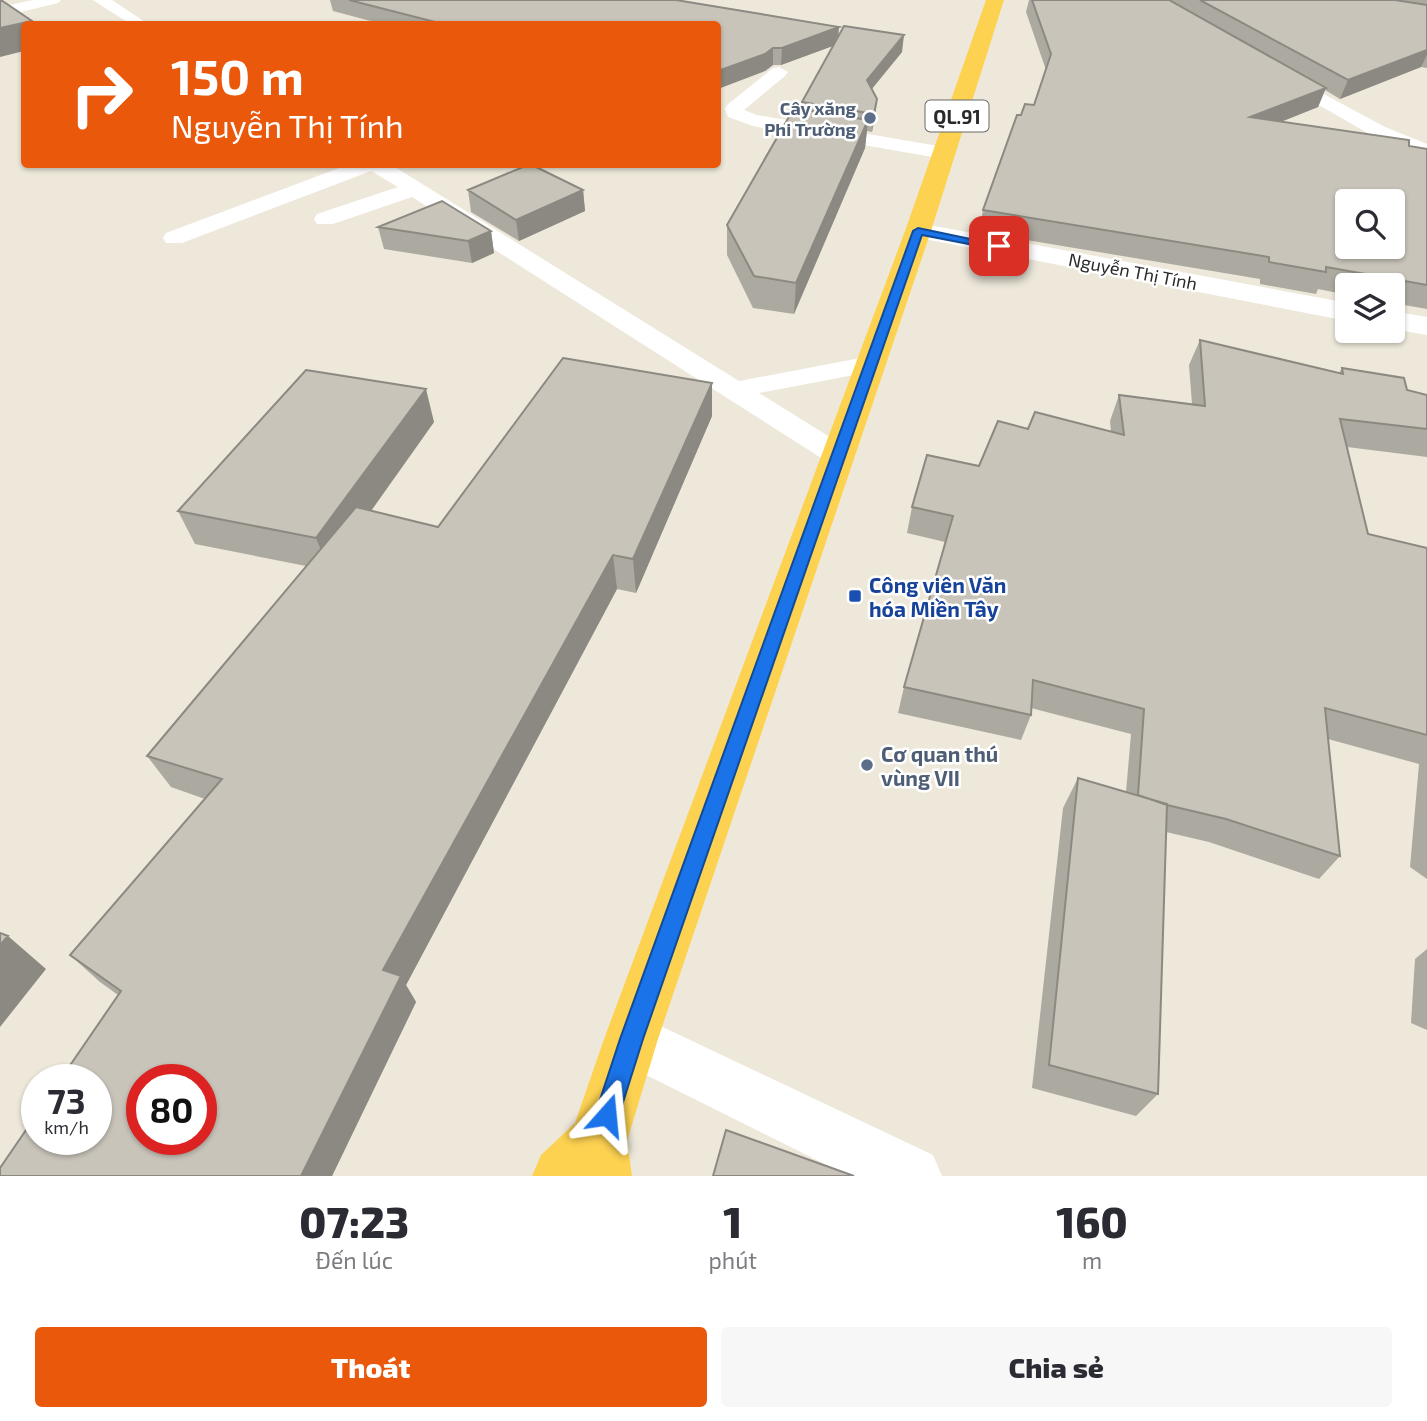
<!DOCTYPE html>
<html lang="vi">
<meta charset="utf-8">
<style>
body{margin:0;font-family:"Exo 2",sans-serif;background:#f7f7f7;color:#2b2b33;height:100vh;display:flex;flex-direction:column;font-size:26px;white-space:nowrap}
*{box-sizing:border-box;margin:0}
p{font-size:23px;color:#7c7c81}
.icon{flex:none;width:38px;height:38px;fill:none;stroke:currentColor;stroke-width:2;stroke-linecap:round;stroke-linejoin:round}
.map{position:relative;height:1176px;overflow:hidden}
.side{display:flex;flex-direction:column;background:#fff;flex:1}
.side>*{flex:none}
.banner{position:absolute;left:21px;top:21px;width:700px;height:147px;border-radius:7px;box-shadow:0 2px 5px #0004;background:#ea580c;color:#fff;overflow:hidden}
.controls{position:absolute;left:1335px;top:189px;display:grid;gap:14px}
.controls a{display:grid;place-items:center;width:70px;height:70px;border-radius:7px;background:#fff;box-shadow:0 2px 5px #0004;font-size:35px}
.speed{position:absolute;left:21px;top:1064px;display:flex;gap:14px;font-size:35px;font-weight:700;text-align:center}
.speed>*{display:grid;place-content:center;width:91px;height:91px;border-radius:50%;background:#fff;box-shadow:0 2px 5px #0004;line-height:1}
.speed small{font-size:18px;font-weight:400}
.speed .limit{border:10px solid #d22;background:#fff;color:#111}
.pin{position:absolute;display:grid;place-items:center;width:60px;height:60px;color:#fff;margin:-30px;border-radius:14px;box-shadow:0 4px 10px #0006}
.me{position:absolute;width:77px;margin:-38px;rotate:18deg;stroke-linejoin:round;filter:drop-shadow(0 0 5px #0008)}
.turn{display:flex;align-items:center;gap:24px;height:147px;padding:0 35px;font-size:32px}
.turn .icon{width:91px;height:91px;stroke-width:2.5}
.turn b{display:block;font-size:49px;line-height:60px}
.eta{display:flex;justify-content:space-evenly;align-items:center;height:119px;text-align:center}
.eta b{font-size:42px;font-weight:800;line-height:49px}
.button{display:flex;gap:14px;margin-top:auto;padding:14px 35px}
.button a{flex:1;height:80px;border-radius:7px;background:#ea580c;color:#fff;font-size:28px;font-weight:800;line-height:80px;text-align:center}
.button a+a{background:#f7f7f7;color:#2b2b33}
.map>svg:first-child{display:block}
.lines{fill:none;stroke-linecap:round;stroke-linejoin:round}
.service{fill:#fff;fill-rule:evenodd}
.minor{fill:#fff;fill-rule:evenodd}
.trunk{fill:#fed251;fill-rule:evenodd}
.wall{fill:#aca9a0}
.shaded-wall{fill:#8c8982}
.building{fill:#c8c4ba;stroke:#8c8982;stroke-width:2;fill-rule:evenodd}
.route{fill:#1a73e8;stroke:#114b97;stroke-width:2}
.service-dot{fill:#5c6f8a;stroke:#fff;stroke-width:2.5}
.transit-dot{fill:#1a4fb4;stroke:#fff;stroke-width:2.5}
.labels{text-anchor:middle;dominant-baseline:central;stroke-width:5;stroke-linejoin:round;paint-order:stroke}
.far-service-label{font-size:18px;font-weight:bold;fill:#4e5e75;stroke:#fff;text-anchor:end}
.far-street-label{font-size:18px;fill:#292929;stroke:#fff}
.shield{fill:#fff;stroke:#696969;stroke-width:2}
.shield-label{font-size:19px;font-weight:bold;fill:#292929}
.transit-label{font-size:21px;font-weight:bold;fill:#164399;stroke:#fff;text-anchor:start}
.service-label{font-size:21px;font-weight:bold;fill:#4e5e75;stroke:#fff;text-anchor:start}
</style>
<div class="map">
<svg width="1427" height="1176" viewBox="0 0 1427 1176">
<rect width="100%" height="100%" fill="#ede8da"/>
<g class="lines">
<path class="service" d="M33,0h28l-3,3 -58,14v-10z
M93,0h19l36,24h-18z
M779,67l9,5 -3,4 -41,34 13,5 187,32 7,2 3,4 -3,4 -7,2 -191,-33 -25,-9 -3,-8 2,-4 46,-37z
M1283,72l102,55 42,17v13l-56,-22 -94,-54 -3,-4 3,-4z
M350,164h40l349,217 132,-25 9,2 4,6 -4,6 -121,23 90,56 5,7 -5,7 -10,2 -10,-2 -417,-266 -79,27h-16l-3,-5 3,-5 81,-27 -27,-16 -189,72h-16l-3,-5 3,-5z"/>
<path class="minor" d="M918,223l430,80v18l-439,-85 -4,-5 4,-5z
M1393,311l34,6v18l-34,-6z
M631,1012l302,143 9,21h-93l-237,-118 -8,-19 8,-19z"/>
<path class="trunk" d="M986,0h18l-73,231 -273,808 -31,102 5,35h-100l9,-21 34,-32 29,-84 301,-808z"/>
</g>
<path class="wall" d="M330,0h346l226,52 -30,37 3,28 -3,15 -5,-1 -2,17 -71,166 -41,-6 -26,-53v-30l75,-116v-7l31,-56 -52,19h-8l-8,6 -47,-47h-336l-49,-13z
M1029,0h398v68l-6,-1 -81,32 -15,-9 -7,17 -37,15 146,27v160l-34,-6v-18h-45v10l-30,-6 -2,5 -56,-10v-5l-281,-47 4,-22 38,-95 13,-10 12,-35 -20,-58z
M468,190h115l2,21 -66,30 -48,-29z
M378,227l113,4 3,22 -22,10 -88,-14z
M1200,340l139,33 3,-5 65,22 20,5v62l-80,-10 21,87 59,14v331l-17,-12 9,-103 -91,-25 12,117 -21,23 -110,-37 -43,-10 -8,262 -22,22 -104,-28 31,-280 15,-30 48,14 5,-58 -100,-26v7l-10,25 -123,-27 6,-26 41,-145 -38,-9 5,-26 67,-41 49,-37 83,3 -1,-11 9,-26 73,9 -3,-39z
M712,416l-76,177 -19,-4 -211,396 10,17 -84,174h-332l118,-181 -18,-13 -30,-27 135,-156 -34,-12 -24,-31 159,-190 -111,-22 -17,-33 256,-89 -63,89 67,16z
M1427,949v81l-16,-7 4,-64z"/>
<path class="shaded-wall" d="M32,21l1,3h-9v27l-24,6v-29z
M839,27l-1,17 -57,21 1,-17z
M904,35l-2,17 -37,45 2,-17z
M773,48v17l-8,6 -47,18v-18z
M1427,50v5l-6,12 -81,32 8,-19z
M1326,88l-8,19 -76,30 8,-20z
M877,99l-2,18 -3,15 2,-18z
M868,120l-3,28 -71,166 2,-31z
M583,190l2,21 -66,30 -3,-21z
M491,231l3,22 -22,10 -4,-22z
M712,383v33l-76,177 -3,-34z
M426,389l8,33 -105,148 -13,-32z
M613,555l4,34 -211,396 10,17 -84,174h-31l82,-206z
M8,936l38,33 -46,58v-82z"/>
<path class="building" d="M0,0h1l31,21 -32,7z
M349,0h327l163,27 -57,21h-9l-8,6 -47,17v-47h-275z
M1032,0h137l157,88 -76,29 159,23v6l18,3v136l-101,-18v5l-57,-10v-5l-286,-47 34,-95h4l4,-11 9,1 17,-51zM1348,201h45v46h-45z
M1200,0h195l32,5v45l-79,30z
M844,26l60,9 -37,45 10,19 -3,15 -72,-12z
M794,108l74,12 -72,163 -42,-7 -27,-51z
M530,164l53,26 -67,30 -48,-30z
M442,201l49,30 -23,10 -90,-14z
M1200,340l143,34 -1,-6 62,10 3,12 20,5v34l-87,-10 28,115 59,14v187l-102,-27 15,148 -114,-37 -59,-14 -29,-10 6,-86 -111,-29 -2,35 -127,-28 49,-171 -41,-9 15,-52 52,11 19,-45 30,8 7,-17 89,23 -5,-40 86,11z
M563,358l149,25 -79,176 -20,-4 -230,415 18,6 -100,200h-301v-8l37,-54v25h59v-59h-36l61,-89 -51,-36 152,-176 -75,-23 209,-249 82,20zM142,1080h59v59h-59z
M306,370l120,19 -110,149 -138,-27z
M1078,778l89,26 -9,290 -109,-29z
M0,933l8,3 -8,9z
M726,1130l128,46h-141z"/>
<path class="route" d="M918,228l86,18 -5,4 -77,-15 -279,804 -24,76 -4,9 -8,3 -9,-3 -3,-9 25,-76 293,-808z"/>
<g class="service-dot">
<circle cx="870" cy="118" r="7"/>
<circle cx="867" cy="765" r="7"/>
</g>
<rect class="transit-dot" x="848" y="589" width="14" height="14" rx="3.5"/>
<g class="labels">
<g class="far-service-label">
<text x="856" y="108">Cây xăng<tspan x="856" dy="21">Phi Trường</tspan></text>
</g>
<g class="far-street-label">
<text transform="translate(1133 271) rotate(11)">Nguyễn Thị Tính</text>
</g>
<rect class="shield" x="925.5" y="100.5" width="63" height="31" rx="5"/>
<g class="shield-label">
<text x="957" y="116">QL.91</text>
</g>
<g class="transit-label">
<text x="869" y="584">Công viên Văn<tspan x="869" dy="24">hóa Miền Tây</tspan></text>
</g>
<g class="service-label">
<text x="881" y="753">Cơ quan thú<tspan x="881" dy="24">vùng VII</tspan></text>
</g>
</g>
</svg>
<div class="controls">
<a><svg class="icon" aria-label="search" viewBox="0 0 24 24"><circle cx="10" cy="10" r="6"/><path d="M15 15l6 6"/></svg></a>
<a><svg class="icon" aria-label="layers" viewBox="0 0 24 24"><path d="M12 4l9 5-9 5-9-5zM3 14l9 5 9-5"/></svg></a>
</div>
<div class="speed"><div>73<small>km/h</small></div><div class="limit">80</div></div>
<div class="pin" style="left:999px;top:246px;background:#d93025"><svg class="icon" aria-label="arrive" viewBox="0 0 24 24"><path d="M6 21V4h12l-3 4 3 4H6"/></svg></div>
<svg class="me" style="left:607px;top:1115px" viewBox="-20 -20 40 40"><path d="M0-17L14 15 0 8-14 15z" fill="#1a73e8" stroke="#fff" stroke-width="4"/></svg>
<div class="banner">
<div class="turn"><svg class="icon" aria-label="right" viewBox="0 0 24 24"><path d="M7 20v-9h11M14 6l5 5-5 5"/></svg><div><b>150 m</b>Nguyễn Thị Tính</div></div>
</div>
</div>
<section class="side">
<div class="eta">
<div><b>07:23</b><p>Đến lúc</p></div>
<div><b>1</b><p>phút</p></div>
<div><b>160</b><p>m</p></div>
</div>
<div class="button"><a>Thoát</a><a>Chia sẻ</a></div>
</section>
